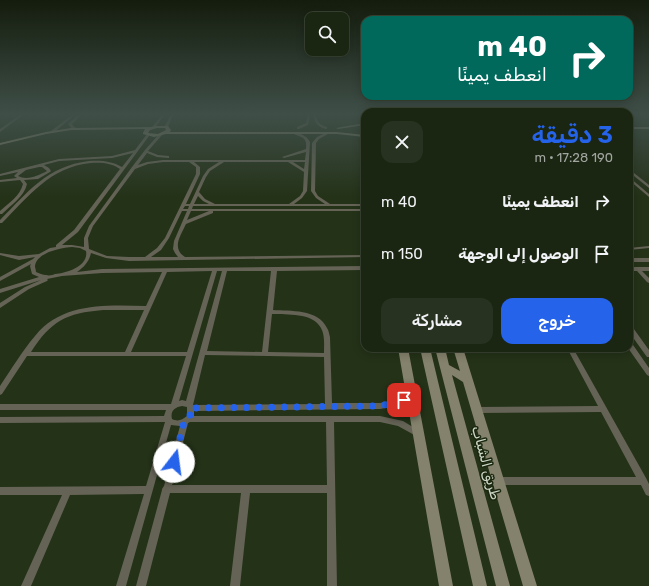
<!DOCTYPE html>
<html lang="ar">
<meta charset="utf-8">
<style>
body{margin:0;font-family:Rubik,"Noto Naskh Arabic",sans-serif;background:#283220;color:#f1f3f6;direction:rtl;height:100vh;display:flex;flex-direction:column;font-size:15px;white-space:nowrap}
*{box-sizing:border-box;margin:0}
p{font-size:13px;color:#a0a59f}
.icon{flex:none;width:22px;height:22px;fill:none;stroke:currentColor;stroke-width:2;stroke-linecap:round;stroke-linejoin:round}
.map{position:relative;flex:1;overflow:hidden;direction:ltr}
.sheet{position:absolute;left:361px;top:108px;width:272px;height:244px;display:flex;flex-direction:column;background:#1b2612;border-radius:12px;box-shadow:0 2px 10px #0003,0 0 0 1px #394332;direction:rtl}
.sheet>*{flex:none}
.guide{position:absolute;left:361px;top:16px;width:272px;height:84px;border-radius:12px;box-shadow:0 2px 10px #0003,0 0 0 1px #394332;direction:rtl;background:#00695c;color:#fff;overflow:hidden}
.tools{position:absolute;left:305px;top:12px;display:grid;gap:8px}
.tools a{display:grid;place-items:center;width:44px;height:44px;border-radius:8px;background:#1b2612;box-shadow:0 2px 10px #0003,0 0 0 1px #394332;font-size:20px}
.pin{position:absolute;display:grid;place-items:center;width:34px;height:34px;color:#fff;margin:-17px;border-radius:8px;box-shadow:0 2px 6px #0006}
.me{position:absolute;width:44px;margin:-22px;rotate:15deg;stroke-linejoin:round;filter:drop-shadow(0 0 3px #0008)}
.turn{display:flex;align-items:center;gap:14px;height:84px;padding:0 20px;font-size:18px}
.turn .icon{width:52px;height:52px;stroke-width:2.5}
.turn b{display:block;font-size:28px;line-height:34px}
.round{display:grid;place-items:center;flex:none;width:42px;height:42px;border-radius:12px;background:#283220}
.head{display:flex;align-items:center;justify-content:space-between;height:68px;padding:0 20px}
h1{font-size:24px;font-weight:600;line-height:30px;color:#2563eb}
.button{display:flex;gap:8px;margin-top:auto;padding:8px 20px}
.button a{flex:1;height:46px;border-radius:12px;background:#2563eb;color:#fff;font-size:16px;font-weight:600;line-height:46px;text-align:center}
.button a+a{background:#283220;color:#f1f3f6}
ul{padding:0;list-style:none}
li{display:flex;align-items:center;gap:12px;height:52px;padding:0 20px}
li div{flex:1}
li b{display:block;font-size:15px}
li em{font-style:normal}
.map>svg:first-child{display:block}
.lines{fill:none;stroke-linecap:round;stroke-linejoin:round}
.street{fill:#656356;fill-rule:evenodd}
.secondary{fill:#84816c;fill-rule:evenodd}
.route{stroke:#2563eb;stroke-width:7;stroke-dasharray:0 12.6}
.labels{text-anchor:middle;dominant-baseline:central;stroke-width:3;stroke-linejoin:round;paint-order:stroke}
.near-street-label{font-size:14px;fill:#cdd6c7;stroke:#1b280f}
</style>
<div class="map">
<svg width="649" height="586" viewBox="0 0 649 586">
<rect width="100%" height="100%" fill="#243218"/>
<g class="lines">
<path class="street" d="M20,115h3l-23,17v-3z
M72,115h3l-22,18h-2v-2z
M78,115h3l-9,9 2,3 6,2 -2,1 -6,-1 -4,-5z
M162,115h2l-9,13h-2l-1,-1z
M171,115h2l-5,12 -3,1 -1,-1z
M308,115h2l-2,10 -9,4h-2v-2l9,-4z
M314,115h2c1,7 4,10 11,12v2c-8,-1 -13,-6 -13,-14z
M294,132c6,1 13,4 16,10l-3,49 -5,7 -8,6h31l-9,-6 -5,-7 1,-48 5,-6 10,-5 2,1 -1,1 -9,5 -3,4 -1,48 3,5 12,8h35v2h-172l-1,3h173v2h-152v2l-27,11c-5,11 -15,24 -1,33l180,-2v2l-236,4 -23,-3 -15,-5c-2,9 -7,14 -14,19l25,-3 263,-3v4l-88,1 -4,39c17,1 45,-1 54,18 2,3 2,6 3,9l2,66h48l16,-3 15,-7 2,1 1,2 -1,2 -16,8 -17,3 -186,2v5h186l23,5 18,11 1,2 -1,2 -3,1 -20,-11 -18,-4h-46l3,164h-10v-93h-77l-10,93h-10l11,-93h-71l-24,93h-10l26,-96v-1l2,-3 16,-60 -9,-1 -45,161h-10l28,-92 -74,1 -39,91h-10l41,-91h-62v-8l146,-1 19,-64 -165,1v-6l164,-1 2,-6h-166v-6h171l15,-48h-159l-25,38 -2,1v-9c11,-16 22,-35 35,-50 27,-34 72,-31 111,-30l16,-34 -60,1 -40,3 -15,3 1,1 -1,1 -18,8 -29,19v-5l25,-16 16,-7 -41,13v-4l39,-12 -7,-3 -2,-8 1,-2 -31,17v-4l33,-18 2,-2 -16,3 -19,-5v-2l19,3 20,-2 11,-6 6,-1v-2l18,-15 46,-61c-8,-6 -19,-7 -29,-6 -41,4 -62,33 -89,60h-2v-3c28,-28 47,-54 89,-59 11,-1 23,0 33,6l11,-14 -21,5 -53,3 -15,4 5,3 2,3 -1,1 -12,7 -14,1 3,4c-3,13 -16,21 -25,30h-2v-3c9,-8 20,-15 23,-27l-3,-4 -20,2v-2l17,-2 -3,-2 4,-4 -18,4v-2l59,-15 53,-3 23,-6 12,-16h2v2l-71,96 -16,13h10l12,2v-9l5,-12 43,-59 13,-17 14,-16 3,1 -14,16 10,4 11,1v2l-12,-1 -10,-4 -9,12 9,-3 16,-2h142l1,-8 -22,6 -2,-1 24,-8c1,-11 -2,-11 -12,-15zM163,162h26l7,5v7l-31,64 -8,10 -12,9h-16l-22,-1 -18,-7 -1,-11 5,-12 42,-57 13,-5zM194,162h25l-11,7 -5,7 -13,28h-4l14,-30v-7zM224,162h64l16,10 -1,19 -3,5 -11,8h-74l-10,-5 -6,-7 7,-15 4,-6zM293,162h12l-1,7zM39,167h3l5,4c-8,4 -19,10 -29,5l8,-6zM198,196l5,5 6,3h-15zM185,206h4l-1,3h-5zM182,211h5l-13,30 -1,8 2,4 3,4h-27l10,-7 8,-12zM191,211h18l-22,9zM72,247l8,1 6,3c3,15 -19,22 -31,23 -2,1 -6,2 -9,1 -3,0 -7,-2 -10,-3 0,-2 -1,-4 -1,-6 2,-14 26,-18 37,-19zM212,271l-25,81h-56l36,-80zM217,271h5l-36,130 -4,-1 -3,1zM227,271h44l-9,81 -55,-1zM103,310h41l-19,42h-94c20,-31 35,-39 72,-42zM272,314c15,1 40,-2 49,14 4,7 3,17 3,25l-56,-1zM205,355l119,2 1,47 -132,1zM182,406l5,1v9c-5,4 -9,6 -15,3 -2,-8 3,-12 10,-13zM190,422h136l1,63h-155l16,-62z
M629,169l20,16v3l-20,-16z
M629,177l20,17v3l-20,-17z
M649,246v2l-20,2v-2z
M629,258h20v4h-20z
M629,267h20v4h-7l7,7v5l-2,-1 -10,-11h-8z
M629,325h2l18,25v7h-2l-18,-25z
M629,342h2l18,26v8l-2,-1 -19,-27z
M567,348h6l73,130 3,6v12l-3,-1 -5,-10h-143l-3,-1 -1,-3 1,-3 3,-1h138l-35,-65 -124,1 -3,-1 -1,-2 1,-2 3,-1 121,-1z"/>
<path class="secondary" d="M365,123v2l-27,4 -2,-1z
M157,126h11l3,4 -1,2h167l28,3v2l-28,-3h-171l-12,3 -11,-3v-1l2,-4 -74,1 -25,4 -46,11v-2l46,-11 25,-4 80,-1zM157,128h8l1,2 -8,4 -10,-1 2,-3z
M629,127h20v2h-20z
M361,266h4v4h-4l-1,-2z
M398,348h10l45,238h-14z
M420,348h10l57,238h-14z
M435,348h10l4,17 11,6 -7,-23h10l74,238h-14l-60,-204 -11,-7 58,211h-14z"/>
</g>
<linearGradient id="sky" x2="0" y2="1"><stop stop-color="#141c0d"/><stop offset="0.58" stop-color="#3f4f48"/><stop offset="1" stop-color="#3f4f48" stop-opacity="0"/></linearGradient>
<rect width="649" height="197" fill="url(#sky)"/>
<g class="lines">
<path class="route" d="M174,462l10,-40 7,-8v-6l189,-2 24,-6"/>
</g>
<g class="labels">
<g class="near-street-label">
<text transform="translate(486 463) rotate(75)">طريق الشباب</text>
</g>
</g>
</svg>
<div class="tools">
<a><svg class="icon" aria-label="search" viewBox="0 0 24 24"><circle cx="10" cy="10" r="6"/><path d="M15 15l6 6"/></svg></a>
</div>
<div class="pin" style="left:404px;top:400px;background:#d93025"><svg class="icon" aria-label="arrive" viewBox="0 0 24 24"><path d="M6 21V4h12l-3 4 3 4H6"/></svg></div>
<svg class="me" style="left:174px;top:462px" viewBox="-20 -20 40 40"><circle r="19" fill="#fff"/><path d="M0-13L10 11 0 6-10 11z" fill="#2563eb"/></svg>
<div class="guide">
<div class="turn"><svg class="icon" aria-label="right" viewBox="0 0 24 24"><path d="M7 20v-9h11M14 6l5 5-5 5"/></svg><div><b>40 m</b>انعطف يمينًا</div></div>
</div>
<section class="sheet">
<div class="head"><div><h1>3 دقيقة</h1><p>190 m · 17:28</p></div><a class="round"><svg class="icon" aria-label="close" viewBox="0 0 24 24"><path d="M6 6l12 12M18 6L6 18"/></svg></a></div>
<ul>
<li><svg class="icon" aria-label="right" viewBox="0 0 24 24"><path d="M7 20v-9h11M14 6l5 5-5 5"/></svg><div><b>انعطف يمينًا</b></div><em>40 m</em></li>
<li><svg class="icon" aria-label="arrive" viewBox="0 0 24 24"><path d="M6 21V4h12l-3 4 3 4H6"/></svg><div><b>الوصول إلى الوجهة</b></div><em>150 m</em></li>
</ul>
<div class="button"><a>خروج</a><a>مشاركة</a></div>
</section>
</div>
